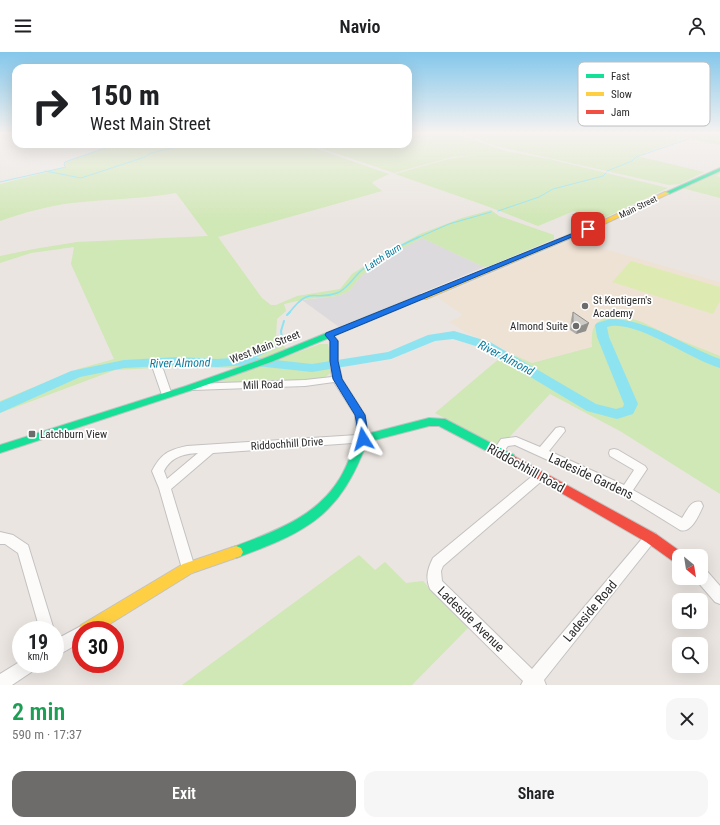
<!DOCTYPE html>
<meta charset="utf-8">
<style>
body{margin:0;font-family:"Roboto Condensed",sans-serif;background:#f6f6f6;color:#202124;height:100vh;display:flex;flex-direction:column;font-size:15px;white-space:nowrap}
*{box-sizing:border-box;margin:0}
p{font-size:13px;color:#757577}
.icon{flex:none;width:22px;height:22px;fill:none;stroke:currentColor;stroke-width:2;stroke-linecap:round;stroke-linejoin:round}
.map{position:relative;height:633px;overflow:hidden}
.drawer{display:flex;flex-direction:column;background:#fff;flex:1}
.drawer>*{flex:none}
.banner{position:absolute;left:12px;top:12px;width:400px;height:84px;border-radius:12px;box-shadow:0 4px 16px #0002;background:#fff;color:#202124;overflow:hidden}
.needle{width:26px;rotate:150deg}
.buttons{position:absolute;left:672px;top:497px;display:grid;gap:8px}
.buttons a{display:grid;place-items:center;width:36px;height:36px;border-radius:8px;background:#fff;box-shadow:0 4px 16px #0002;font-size:20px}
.speed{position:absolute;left:12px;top:569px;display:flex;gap:8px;font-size:20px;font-weight:700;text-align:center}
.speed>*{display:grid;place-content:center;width:52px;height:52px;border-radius:50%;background:#fff;box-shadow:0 4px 16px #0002;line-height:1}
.speed small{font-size:10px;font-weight:400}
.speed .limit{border:6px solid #d22;background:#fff;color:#111}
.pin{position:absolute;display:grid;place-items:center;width:34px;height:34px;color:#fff;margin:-17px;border-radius:8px;box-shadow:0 2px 6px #0006}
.me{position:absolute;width:44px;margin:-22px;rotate:352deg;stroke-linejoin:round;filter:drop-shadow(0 0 3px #0008)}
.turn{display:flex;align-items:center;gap:14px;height:84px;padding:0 12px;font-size:18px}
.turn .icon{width:52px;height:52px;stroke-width:2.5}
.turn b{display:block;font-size:28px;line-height:34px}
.round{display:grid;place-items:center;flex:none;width:42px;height:42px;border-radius:12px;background:#f6f6f6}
.summary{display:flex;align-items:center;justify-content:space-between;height:68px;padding:0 12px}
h1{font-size:24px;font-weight:600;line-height:30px;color:#1e9e55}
.button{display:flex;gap:8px;margin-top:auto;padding:8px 12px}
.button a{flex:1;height:46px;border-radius:12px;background:#6e6c6a;color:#fff;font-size:16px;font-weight:600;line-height:46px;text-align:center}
.button a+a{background:#f6f6f6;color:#202124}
header{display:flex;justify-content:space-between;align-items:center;height:52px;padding:0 12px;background:#fff;font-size:18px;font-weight:600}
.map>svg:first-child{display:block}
.industrial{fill:#dcdadc}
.education{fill:#eee2d4}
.green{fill:#d0e7b6}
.pitch{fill:#ddebb3}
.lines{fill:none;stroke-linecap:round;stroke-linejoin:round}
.stream-far2{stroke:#8ee3f0;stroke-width:1}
.stream-far1{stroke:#8ee3f0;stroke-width:1.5}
.stream{stroke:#8ee3f0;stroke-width:2}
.river{fill:#8ee3f0;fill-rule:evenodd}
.street-casing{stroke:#c3c2c2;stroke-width:2}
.fast-casing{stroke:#c3c2c2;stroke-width:2}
.slow-casing{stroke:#c3c2c2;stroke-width:2}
.jam-casing{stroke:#c3c2c2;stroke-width:2}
.street{fill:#fcfbfa;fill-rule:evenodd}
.fast{fill:#16e098;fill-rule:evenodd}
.slow{fill:#ffcf43;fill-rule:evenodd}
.jam{fill:#f24e42;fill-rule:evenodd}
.wall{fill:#b1afab}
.shaded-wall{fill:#908e8b}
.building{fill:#cecbc7;stroke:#908e8b}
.route{fill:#1a73e8;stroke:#114b97}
.poi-dot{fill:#6e6c6a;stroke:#fff;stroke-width:1.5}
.labels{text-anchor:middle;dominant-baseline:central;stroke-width:3.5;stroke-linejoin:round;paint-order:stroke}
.far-street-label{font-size:9px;fill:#2b2b2b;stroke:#fff}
.far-water-label{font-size:10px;font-style:italic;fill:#047b9f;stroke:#fff}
.poi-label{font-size:11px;fill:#2b2b2b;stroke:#fff;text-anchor:start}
.street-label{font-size:11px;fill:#2b2b2b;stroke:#fff}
.water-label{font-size:12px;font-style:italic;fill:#047b9f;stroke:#fff}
.near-street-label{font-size:13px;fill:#2b2b2b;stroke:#fff}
.key{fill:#fff;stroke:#bfbfbf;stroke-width:1}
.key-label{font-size:11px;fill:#2b2b2b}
</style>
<header><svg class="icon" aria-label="menu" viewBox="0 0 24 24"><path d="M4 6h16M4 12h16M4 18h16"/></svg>Navio<svg class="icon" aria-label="person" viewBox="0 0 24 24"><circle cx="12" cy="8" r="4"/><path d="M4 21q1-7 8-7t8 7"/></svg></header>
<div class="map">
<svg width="720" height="633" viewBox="0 0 720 633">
<rect width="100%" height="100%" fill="#eae5e0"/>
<path class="industrial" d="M422,186l62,29 -145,60 -37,-27 37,-4 10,-5 13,-16 28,-20z"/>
<path class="education" d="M573,188l147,42v74l-45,-18 -33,-16 -51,14 2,11 -62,16 -65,-31 -17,-10 14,-7 -26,-18z"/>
<path class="green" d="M408,80h44l53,19 44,8 119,29 -68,32 -26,-9 -36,15 -54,-21 -89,-31 53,-15 29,-4 -25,2 -58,16 -86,-29h100z
M456,80h264v13l-34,-7 -49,18 67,16 -24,12 -11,1 -173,-39z
M123,92h19l-2,1 11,-1h152l86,30 -15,7 -2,2 10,8 -164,46 44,61 9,7h5l21,-9 43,-7 12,-15 31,-20 37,-20 42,-16 29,-8 8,6 55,19v4l-64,27 -6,1 -62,-29 -32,17 -28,20 -13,16 -10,5 -33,3 -22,5 2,7 -9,8 -1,19 12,12 -48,18 -65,-1 -60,3 -115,43v-12l78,-32 36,-10 -43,-95 3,-17 -43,6 -31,10v-7l34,-7 43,-7 131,-6 -32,-43c-34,6 -69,6 -104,10 -25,3 -49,10 -72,18v-37l67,-17 -2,-2 2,-3 27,-10 25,-7 -6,5z
M720,119v3l-4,2 4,1v21l-38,-10z
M624,264l18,6 33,16 45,18v138l-100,-63 -70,-37 -51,54 -64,-35 72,-61 25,11 60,-16c-2,-26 7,-30 32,-31z
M320,292h8l5,27 -9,7 -41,4 -73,3z
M359,503l16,15 10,-8 21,21 17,-2 45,47 -56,57h-230z"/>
<path class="pitch" d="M631,209l89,26v14l-7,13 -101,-32z"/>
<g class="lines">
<path class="stream-far2" d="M45,119l36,7 64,-21 6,-4 39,-9
M607,119l25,-10 4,-4 52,-18
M0,130l66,-15 -2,-2 1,-3 49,-17
M498,159l41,-14 14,-8 50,-13 3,-3
M417,186l32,-14 42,-12"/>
<path class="stream-far1" d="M289,261c23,-29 23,-11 48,-20 11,-4 17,-17 25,-23 18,-14 37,-24 57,-33"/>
<path class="stream" d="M287,263l3,-3
M247,309l28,-14 7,-9 -1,-7 3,-10"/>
<path class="river" d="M610,267c39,0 74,27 110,40v9c-29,-8 -86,-50 -113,-41l2,10 29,67 -5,10 -16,5 -30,-8 -105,-63 -29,-9 -18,2 -44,18 -79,13 -65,-7 -30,2 -38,-2 -55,3 -44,9 -80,36v-11l71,-31 53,-11 55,-3 38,2 30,-2 65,7 76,-12 40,-17 26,-4 36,11 106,62 20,5 7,-2 1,-3 -27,-67 -2,-12 2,-2z"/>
<g class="street-casing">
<path id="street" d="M326,281h6l6,8v20l4,18 23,36 3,24 -1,3 -154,11 -42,36 24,79 -2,4 -5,2 -5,-2 -24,-84 -7,-17c9,-17 16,-21 35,-25l170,-11 -2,-20 -21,-33 -29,4 -112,4 -5,-3 5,-3 112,-4 27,-3 -2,-16v-20l-5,-6zM198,401l-31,26 -3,-8c7,-14 19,-17 34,-18z
M158,314l5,3 9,26 -2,2h-6l-2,-2 -9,-26z
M560,375l4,1 1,3 -16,20 75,34 10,-15 -24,-14 -1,-3 1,-3 4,-1 4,1 27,16 2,3 -14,21 49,28c5,-7 9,-19 19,-16l2,4c-4,9 -12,28 -23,24l-58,-36 -107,-49 -7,1c-4,5 -6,10 -14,8l-1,-3 8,-12 15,-2 24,10 16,-19z
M540,419l4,2 2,3 -2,3 -101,87 -2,5 1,10 90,88 114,-135 5,-2 5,2 1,4 -113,142 2,5h-25l2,-4 -93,-92c-5,-12 -2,-21 3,-31l103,-85z
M0,480l13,3 15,10 26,85h-14l-22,-77 -13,-9h-5z
M701,517l5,1 14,16v18l-5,-2 -19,-22v-2h5z
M81,574l5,2 1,2h-6v12l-26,15v-17z
M21,609v3h18l-3,5 -24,16h-12v-11z"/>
</g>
<g class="fast-casing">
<path id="fast" d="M720,116v3l-51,23 -5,-1z
M420,243h6l1,2 -156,65 -79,28 -192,63v-8l186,-59 79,-28z
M429,366l16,1 69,36 1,3 -1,3 -4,1 -4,-1 -67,-35h-10l-62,16c-27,74 -60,90 -131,116l-5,-2 -2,-4 2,-4c41,-16 85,-30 109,-70 8,-13 12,-28 19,-42z"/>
</g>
<g class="slow-casing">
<path id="slow" d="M665,140l5,1 -66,31 -178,75h-6l-1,-2 181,-75z
M236,494l5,2 2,4 -2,4 -49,17 -92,57h-19v5l-2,-5 2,-5 102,-61z"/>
</g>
<g class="jam-casing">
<path id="jam" d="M510,402l146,80 28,20 1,2h-6v8l-5,-2 -28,-20 -140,-81 -1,-3 1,-3z"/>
</g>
<use href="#street" class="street"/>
<use href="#fast" class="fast"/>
<use href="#slow" class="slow"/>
<use href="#jam" class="jam"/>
</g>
<path class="wall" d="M573,260l13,19 -10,3 -6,-4 1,-11z"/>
<path class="shaded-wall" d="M589,271l-3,8 -10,3 3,-7z"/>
<path class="building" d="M573,260l16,11 -10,4 -6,-5z"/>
<linearGradient id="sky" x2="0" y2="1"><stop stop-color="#84c7eb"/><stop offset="0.48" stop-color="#f6f3f1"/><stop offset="1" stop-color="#f6f3f1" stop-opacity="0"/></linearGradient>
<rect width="720" height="168" fill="url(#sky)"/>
<path class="route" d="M586,176l5,1 -257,107 4,5v20l4,18 23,36 4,24 -6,4 -3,-1 -5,-27 -22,-36 -3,-18v-20l-5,-6 1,-2z"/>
<g class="poi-dot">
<circle cx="585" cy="254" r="4"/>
<circle cx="576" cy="274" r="4"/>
<rect x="28" y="378" width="8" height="8" rx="2"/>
</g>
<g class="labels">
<g class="far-street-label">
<text transform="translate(638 155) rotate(-26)">Main Street</text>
</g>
<g class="far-water-label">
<text transform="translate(383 205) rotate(-33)">Latch Burn</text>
</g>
<g class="poi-label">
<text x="593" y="248">St Kentigern's<tspan x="593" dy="13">Academy</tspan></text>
<text x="568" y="274" text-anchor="end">Almond Suite</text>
<text x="40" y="382">Latchburn View</text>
</g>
<g class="street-label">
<text transform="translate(265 295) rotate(-21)">West Main Street</text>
<text transform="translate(263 333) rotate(-2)">Mill Road</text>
<text transform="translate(287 392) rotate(-4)">Riddochhill Drive</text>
</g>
<g class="water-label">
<text transform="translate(506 306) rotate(28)">River Almond</text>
<text transform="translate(180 311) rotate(-1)">River Almond</text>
</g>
<g class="near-street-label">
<text transform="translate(526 416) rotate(29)">Riddochhill Road</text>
<text transform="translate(591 424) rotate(25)">Ladeside Gardens</text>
<text transform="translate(590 559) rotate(-50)">Ladeside Road</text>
<text transform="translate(471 567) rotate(44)">Ladeside Avenue</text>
</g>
</g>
<rect x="578" y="10" width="132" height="64" rx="6" class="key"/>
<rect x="586" y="22" width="18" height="4" fill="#16e098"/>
<rect x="586" y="40" width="18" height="4" fill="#ffcf43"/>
<rect x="586" y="58" width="18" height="4" fill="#f24e42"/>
<g class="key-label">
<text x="611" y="28">Fast</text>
<text x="611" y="46">Slow</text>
<text x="611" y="64">Jam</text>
</g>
</svg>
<div class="buttons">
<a><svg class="needle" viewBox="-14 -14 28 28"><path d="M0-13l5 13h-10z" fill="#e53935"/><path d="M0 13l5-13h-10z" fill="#757577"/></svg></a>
<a><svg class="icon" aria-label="sound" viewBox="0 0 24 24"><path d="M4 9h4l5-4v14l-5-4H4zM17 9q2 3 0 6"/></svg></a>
<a><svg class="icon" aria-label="search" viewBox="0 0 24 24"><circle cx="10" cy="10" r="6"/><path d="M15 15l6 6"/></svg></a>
</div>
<div class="speed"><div>19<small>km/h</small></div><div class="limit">30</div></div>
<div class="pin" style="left:588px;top:177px;background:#d93025"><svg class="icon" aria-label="arrive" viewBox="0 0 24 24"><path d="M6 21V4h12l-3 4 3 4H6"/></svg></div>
<svg class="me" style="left:363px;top:387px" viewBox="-20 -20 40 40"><path d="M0-17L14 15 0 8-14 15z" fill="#1a73e8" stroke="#fff" stroke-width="4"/></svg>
<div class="banner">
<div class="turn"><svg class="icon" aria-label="right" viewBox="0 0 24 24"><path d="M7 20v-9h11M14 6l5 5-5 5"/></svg><div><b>150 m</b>West Main Street</div></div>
</div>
</div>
<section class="drawer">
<div class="summary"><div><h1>2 min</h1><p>590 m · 17:37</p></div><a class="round"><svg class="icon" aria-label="close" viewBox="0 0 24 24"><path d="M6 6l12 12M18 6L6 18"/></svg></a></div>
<div class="button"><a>Exit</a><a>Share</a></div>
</section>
